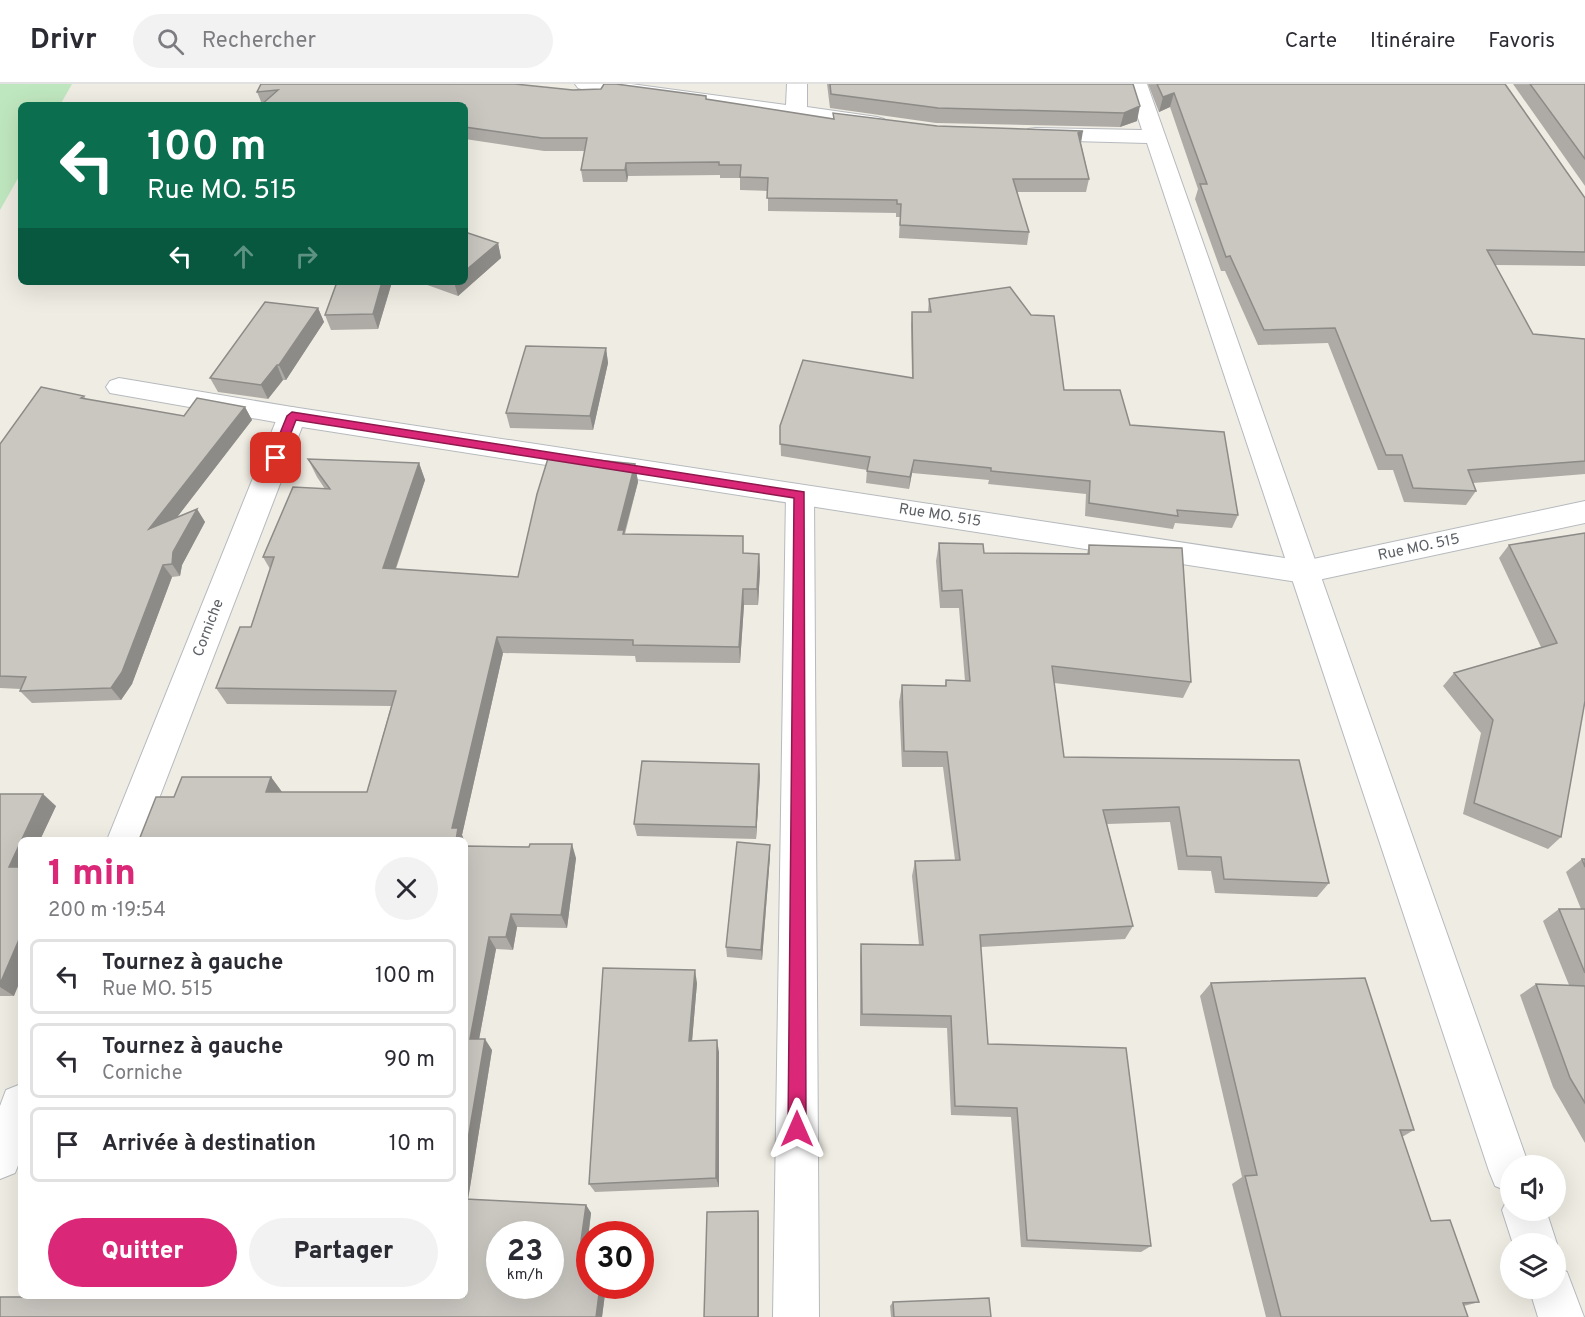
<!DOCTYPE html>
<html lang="fr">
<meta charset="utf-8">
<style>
body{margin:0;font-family:Overpass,sans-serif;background:#f2f2f3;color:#2b2b33;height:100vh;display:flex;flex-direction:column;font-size:22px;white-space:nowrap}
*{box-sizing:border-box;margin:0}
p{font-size:20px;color:#7c7c81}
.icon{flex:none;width:33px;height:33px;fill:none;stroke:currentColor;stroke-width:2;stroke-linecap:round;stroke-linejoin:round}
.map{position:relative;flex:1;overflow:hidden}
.panel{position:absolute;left:18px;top:753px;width:450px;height:462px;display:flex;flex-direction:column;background:#fff;border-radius:9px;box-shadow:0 6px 24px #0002}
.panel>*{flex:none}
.banner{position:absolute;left:18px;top:18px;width:450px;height:183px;border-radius:9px;box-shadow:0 6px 24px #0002;background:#0b6e4f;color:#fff;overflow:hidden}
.fabs{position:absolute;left:1500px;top:1071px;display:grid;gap:12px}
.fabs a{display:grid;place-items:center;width:66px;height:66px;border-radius:50%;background:#fff;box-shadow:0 6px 24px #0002;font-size:30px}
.speed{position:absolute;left:486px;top:1137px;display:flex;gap:12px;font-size:30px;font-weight:700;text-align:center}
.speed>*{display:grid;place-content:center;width:78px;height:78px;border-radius:50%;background:#fff;box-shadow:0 6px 24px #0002;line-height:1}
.speed small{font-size:15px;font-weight:400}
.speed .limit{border:9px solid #d22;background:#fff;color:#111}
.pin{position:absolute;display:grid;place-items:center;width:51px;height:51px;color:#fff;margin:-26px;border-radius:12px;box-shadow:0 3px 9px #0006}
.me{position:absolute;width:66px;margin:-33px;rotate:0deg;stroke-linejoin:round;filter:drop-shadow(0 0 4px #0008)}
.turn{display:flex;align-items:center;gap:21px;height:126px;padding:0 30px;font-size:27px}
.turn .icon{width:78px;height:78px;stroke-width:2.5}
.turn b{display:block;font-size:42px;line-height:51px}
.lanes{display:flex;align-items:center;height:57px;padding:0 30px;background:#0003;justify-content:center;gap:30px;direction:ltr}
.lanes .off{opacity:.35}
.round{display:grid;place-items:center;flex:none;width:63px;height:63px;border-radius:32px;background:#f2f2f3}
.summary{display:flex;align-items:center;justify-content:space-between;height:102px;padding:0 30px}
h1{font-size:36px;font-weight:800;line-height:45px;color:#db2777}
.action{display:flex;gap:12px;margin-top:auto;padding:12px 30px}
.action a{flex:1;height:69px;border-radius:36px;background:#db2777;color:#fff;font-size:24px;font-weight:800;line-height:69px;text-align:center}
.action a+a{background:#f2f2f3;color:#2b2b33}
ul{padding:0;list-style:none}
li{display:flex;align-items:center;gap:18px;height:75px;margin:0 12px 9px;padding:0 18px;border:3px solid #e1e1e2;border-radius:9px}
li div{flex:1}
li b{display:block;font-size:22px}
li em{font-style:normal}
header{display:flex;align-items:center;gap:36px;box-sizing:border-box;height:84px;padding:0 30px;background:#fff;border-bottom:2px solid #e1e1e2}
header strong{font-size:28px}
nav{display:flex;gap:33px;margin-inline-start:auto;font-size:21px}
.search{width:420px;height:54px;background:#f2f2f3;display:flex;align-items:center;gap:15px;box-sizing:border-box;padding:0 21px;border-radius:33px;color:#7c7c81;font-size:22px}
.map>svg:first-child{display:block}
.green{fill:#bfe7bf}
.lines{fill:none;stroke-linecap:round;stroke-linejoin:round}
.minor-casing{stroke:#b6babe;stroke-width:2}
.tertiary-casing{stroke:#b6babe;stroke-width:2}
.minor{fill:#fff;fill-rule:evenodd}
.tertiary{fill:#fff;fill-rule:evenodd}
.wall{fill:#aeaba6}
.shaded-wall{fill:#8d8b87}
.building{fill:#cac7c1;stroke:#8d8b87;stroke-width:1.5;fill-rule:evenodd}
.route{fill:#db2777;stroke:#8e194d;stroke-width:1.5}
.labels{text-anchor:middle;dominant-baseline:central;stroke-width:6;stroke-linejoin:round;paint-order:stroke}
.street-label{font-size:15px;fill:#5c6065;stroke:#fff}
</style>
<header>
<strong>Drivr</strong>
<div class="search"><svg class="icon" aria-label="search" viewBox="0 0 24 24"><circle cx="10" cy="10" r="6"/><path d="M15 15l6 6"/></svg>Rechercher</div>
<nav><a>Carte</a><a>Itinéraire</a><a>Favoris</a></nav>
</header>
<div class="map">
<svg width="1585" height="1233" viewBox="0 0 1585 1233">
<rect width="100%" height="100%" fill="#efece3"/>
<path class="green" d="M0,0h72l-12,21h-39v68l-21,37z"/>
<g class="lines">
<g class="minor-casing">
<path id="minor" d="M575,0h56l155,21 1,-21h20v23l70,10 7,2 4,4 -4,4 -7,2 -292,-39 -7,-2z
M1127,0h20l382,1082h-19v26l-15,-6 -6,-15 -342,-1028 -111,-3 -8,-1 -3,-5 3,-5 8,-1 106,2z
M119,294l173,29 10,3 4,6 -4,6 -10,3 -182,-32 -4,-6 4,-6z
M800,401l10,3 4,7 5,822h-46l13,-822 4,-7z
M1510,1110v16h36l11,34 -1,4v-4h-43l-11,-34z
M1556,1183l11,5 17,45h-46l-9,-29h27z"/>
</g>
<g class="tertiary-casing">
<path id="tertiary" d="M292,323l1012,154 281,-60v22l-281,60 -1002,-156 -159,413h-36l171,-424 4,-6z
M21,1000v74l-6,15 -15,6v-73l6,-16z"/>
</g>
<use href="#minor" class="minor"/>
<use href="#tertiary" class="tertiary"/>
</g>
<path class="wall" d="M261,0l312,6 134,9 126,20v-6l104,13 144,17 8,36 -3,13h-69l12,40 -2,13 -128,-7 1,-21h-4v-4l-128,-2v-20l-28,-1v-12h-20v-3l-92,1 -1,6h-44l-2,-12 4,-19h-41l-79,-12v-34l-203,-1 -5,-12z
M827,0h306l4,37 -17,6 -184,-4 -106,-15z
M1148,0h357l80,114v68l-90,-1 38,69 52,5v135l-112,9 3,8 -10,14 -62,-3 -11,-32h-15l-50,-127 -70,2 -33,-74h-4l-26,-72 3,-10 -28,-82 -11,5z
M1513,0h72v102z
M498,159l3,15 -43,38 -39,-14h46z
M392,198l-14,47 -47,1 -6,-15z
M929,215l135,91 66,35 108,90 -6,13 -57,-5 -2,6 -88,-13 1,-22 -98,-10 1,-4 -77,-7 -3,16 -43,-6 1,-13 -86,-14 -1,-30 132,-49 -1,-52 1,-13h16z
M318,224l6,14 -38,58h-3l-15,19 -50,-7 -8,-14z
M606,264l2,15 -15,67 -83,-2 -4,-15z
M84,312l2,3 98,17 61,-9 7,13 -75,97 20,-8 8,13 -23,43 -2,11 -8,1 -40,107 -11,16 -89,3 -12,-12 1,-2 -21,-1v-244z
M308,375l111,4 6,17 -29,89 122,8 117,-113 3,18 -13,52 119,19 15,1 1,17 -2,34h-14l-4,58 -104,-1 -1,-6 -132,-3 -41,182 2,5h-325l35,-43 97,-20 11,15h85l24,-86 -164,-2 -11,-16 35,-61 19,-58 -7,-12 62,-68 -8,-12z
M1585,449l-24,304 -13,12 -85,-35 18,-81 -38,-47 11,-13 87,-26 -42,-89 10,-13z
M939,459l45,10 103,1 2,-9 102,137 -8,16 -129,-15 10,74 235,3 30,123 -12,14 -102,-4 -4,-22 -33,-1 -8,-48 -63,2 26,102 -8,13 -144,8 7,97 163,202 -10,6 -120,-5 -10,-130 -60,-2 -4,-87 -87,-2v-70l1,-12 58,1 -7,-69 3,-15 40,-1 -12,-93h-41l-3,-65 3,-17 43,1 1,-6 19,1 -6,-73h-19l-4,-47z
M759,680l1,12 -4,63 -119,-3 -3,-12z
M0,710l56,12 -16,34h-19l-7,156h-14z
M465,762l111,12 -9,70 -50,-1 -4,23 -17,-1 -17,90 13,11 -24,149 118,6 5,8 -5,43 4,30h16l-4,31h-602l465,-21z
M770,772l-8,104 -35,-3 -1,-10z
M1582,775h3v284l-32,-56 -33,-92 16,-11 33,1 -26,-64 16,-12h22l-15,-37z
M697,899l-5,58 27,11v135l-124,5 -6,-8z
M1211,899l203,147 -12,7 29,84 48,81 -15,4 4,11h-202l-34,-133 10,-7 -42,-181z
M893,1218l98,15h-100l-1,-11z"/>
<path class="shaded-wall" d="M1174,9l-4,14 -11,5 4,-15z
M1140,22l-3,15 -17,6 4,-14z
M1083,47l-2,12 -3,-10z
M626,79l2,13 -1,6 -2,-12z
M498,159l3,15 -43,38 -4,-14h11v-11z
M382,198h10l-14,47 -5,-15z
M318,224l6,14 -38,58 -7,-15z
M606,264l2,15 -15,67 -3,-14z
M277,281l6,15 -15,19 -7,-14z
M245,323l7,13 -94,122 -9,-13z
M914,376l-2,13 -3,16 1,-12z
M419,379l6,17 -35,105 -7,-17z
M635,380l3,18 -14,52 3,13 -9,-17z
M197,425l8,13 -23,43 -2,11 -8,-12 1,-12z
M759,470l1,17 -2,34 -1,-16z
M163,481l9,12 -40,107 -11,16 -10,-12z
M743,505l1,16 -4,58 -1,-16z
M497,553l6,16 -41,182 2,5h-8l-4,-12z
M759,680l1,12 -4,63v-12z
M271,693l11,15h-16z
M43,710l13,12 -16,34h-18z
M21,757v35l-12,-9z
M572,760l4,14 -9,70 -6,-13z
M770,761v11l-8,104 -1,-10z
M511,830l6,13 -4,23 -7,-13z
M21,851v44l-7,17 -14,-9v-3z
M489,853l7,12 -19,101 -7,-11z
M695,886l2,13 -6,70 -2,-12z
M485,955l7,11 -25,156 -2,-1v-48z
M717,956l2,12v135l-3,-9z
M586,1121l5,8 -6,49 -6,-7z
M758,1127l1,8v98h-1z
M600,1202h6l-4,31h-6z"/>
<path class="building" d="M261,0h254l58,6 28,-1 3,-5h12l90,12v3l128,20 -1,-6 104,13 146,5 -5,2 11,46h-76l16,53 -129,-7 1,-21h-4v-4l-130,-2 1,-20 -28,-1 1,-12h-22v-3l-93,1 -1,7h-44l6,-32h-45l-77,-11v-22h-204l17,-15 -21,2z
M830,0h303l7,22 -16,7 -186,-5 -107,-14z
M1157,0h348l80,114v54l-98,-2 46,84 52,5v122l-117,9 8,21 -63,-3 -11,-33h-16l-51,-127 -71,2 -34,-74 -4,1 -26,-73h7l-33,-91 -11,4z
M1530,0h55v75z
M465,148l33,11 -33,28z
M337,198h45l-9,32 -48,1z
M1010,203l21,28 23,1 10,74h56l10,35 94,7 14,83 -61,-5 1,6 -89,-13 1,-22 -99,-10v-3l-77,-8 -4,17 -43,-6 3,-14 -90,-13v-18l23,-66 110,18 -1,-66h19l-2,-13z
M265,218l53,6 -39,57h-2l-16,20 -51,-7z
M526,262l80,2 -16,68 -84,-3z
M41,303l43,9 -3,2 103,18 13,-18 48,9 -96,122 48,-20 -24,43 -1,12 -9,1 -41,107 -11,16 -91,3 6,-14 -26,-1v-232z
M549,371l86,9 -17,66h6l-1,4 120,2v17l16,1 -2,35h-14l-4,58 -106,-2v-5l-136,-3 -45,191h6l-2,12h-317l17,-43h18l8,-20h89l-5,15h101l29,-101 -180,-3 24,-61h11l23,-70h-11l30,-70 37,2 -22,-30 111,4 -36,105 135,9 19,-83z
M1585,449v168l-24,136 -87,-34 19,-83 -39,-47 103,-30 -48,-98z
M939,459l44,1 1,9 105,1v-9l93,3 9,134 -139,-16 12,91 235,3 30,123 -105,-4 -3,-22 -34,-1 -8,-49 -76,3 30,116 -153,9 8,109 138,4 25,198 -124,-6 -10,-132 -62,-2 -4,-90 -89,-2 -1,-70 62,1 -8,-84 45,-1 -13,-108 -43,-1 -2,-66 44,1v-6l24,1 -8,-91 -20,1z
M642,677l117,3 -3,63 -122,-3z
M0,710h43l-34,73h12v68l-21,49z
M737,758l33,3 -9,105 -35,-3z
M530,760h42l-11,71 -50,-1 -5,23h-17l-19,102h15l-20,118v-311l64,1z
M1582,775h3v8z
M1559,825h26v64z
M603,884l92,2 -6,71 28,-1 -1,138 -127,6z
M1365,894l49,152h-14l31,91 19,-1 29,82 -16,1 5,14h-187l-36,-141 12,-1 -46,-192z
M1536,900l49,2v117l-15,-25z
M465,1115l121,6 -7,50 11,1v30h10l-4,31h-596v-20l465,-1zM500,1150h50v52h-50z
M758,1127v106h-54l3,-105z
M989,1214l2,19h-97l-1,-15z"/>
<path class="route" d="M292,328l512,80 2,637 -3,6 -6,3 -6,-3 -3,-6 6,-631 -498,-78 -16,41h-8l-2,-3 17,-42z"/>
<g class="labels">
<g class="street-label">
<text transform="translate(940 432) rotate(9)">Rue MO. 515</text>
<text transform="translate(1419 464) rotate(-12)">Rue MO. 515</text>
<text transform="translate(209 544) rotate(-69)">Corniche</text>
</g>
</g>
</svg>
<div class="fabs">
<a><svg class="icon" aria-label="sound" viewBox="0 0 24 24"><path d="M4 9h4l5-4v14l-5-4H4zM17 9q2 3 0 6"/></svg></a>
<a><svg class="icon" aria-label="layers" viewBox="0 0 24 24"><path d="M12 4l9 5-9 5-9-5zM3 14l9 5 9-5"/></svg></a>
</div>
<div class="speed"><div>23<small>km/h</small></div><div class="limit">30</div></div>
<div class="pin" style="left:276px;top:374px;background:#d93025"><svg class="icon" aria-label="arrive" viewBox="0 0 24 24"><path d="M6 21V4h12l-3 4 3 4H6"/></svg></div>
<svg class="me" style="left:797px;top:1045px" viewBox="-20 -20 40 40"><path d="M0-17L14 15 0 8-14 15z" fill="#db2777" stroke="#fff" stroke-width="4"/></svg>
<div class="banner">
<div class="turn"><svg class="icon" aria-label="left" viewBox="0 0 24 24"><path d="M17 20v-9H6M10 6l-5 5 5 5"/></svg><div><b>100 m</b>Rue MO. 515</div></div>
<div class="lanes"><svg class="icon" aria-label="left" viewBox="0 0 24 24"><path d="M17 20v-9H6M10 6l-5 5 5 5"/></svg><svg class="icon off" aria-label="ahead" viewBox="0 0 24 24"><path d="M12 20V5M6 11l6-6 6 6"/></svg><svg class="icon off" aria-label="right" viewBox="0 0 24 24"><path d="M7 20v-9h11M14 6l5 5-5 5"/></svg></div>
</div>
<section class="panel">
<div class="summary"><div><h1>1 min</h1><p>200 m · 19:54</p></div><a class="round"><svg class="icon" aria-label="close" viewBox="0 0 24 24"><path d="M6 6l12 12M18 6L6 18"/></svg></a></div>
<ul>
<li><svg class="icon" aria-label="left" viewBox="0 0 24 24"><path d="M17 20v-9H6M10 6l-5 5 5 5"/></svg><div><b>Tournez à gauche</b><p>Rue MO. 515</p></div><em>100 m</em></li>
<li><svg class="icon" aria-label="left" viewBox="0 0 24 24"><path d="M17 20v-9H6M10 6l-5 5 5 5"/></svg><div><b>Tournez à gauche</b><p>Corniche</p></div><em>90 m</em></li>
<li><svg class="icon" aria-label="arrive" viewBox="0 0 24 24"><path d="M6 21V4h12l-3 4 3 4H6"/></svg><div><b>Arrivée à destination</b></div><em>10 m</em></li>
</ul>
<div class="action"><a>Quitter</a><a>Partager</a></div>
</section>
</div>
